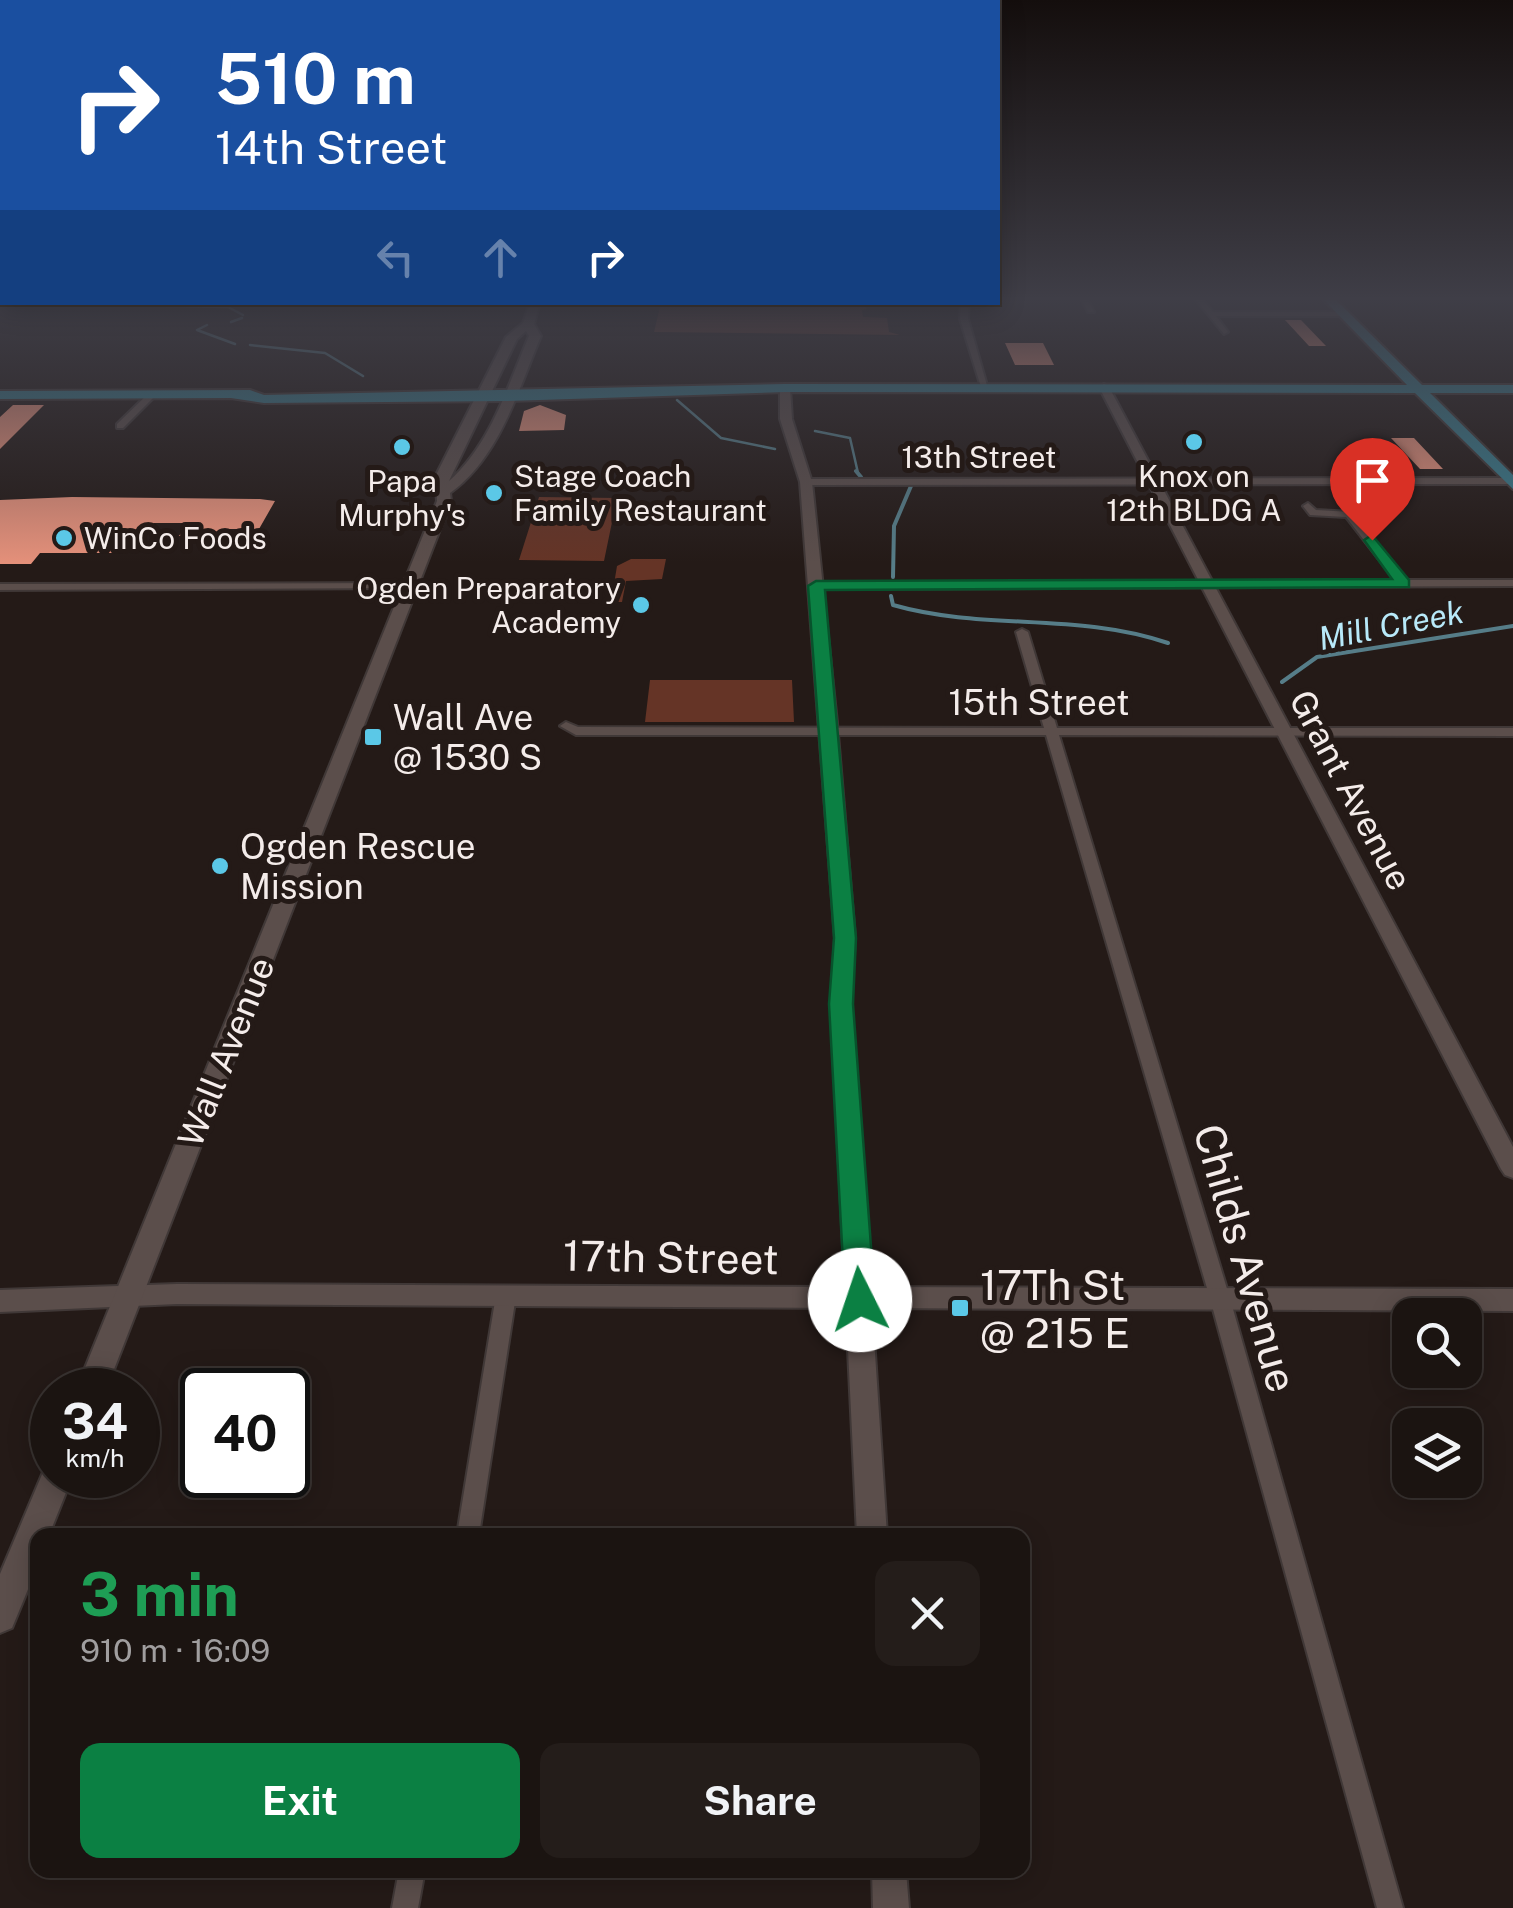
<!DOCTYPE html>
<meta charset="utf-8">
<style>
body{margin:0;font-family:"Public Sans",sans-serif;background:#241d1a;color:#f1f3f6;height:100vh;display:flex;flex-direction:column;font-size:38px;white-space:nowrap}
*{box-sizing:border-box;margin:0}
p{font-size:32px;color:#a09e9f}
.icon{flex:none;width:55px;height:55px;fill:none;stroke:currentColor;stroke-width:2;stroke-linecap:round;stroke-linejoin:round}
.map{position:relative;flex:1;overflow:hidden}
.sheet{position:absolute;left:30px;top:1528px;width:1000px;height:350px;display:flex;flex-direction:column;background:#1b1411;border-radius:20px;box-shadow:0 5px 25px #0003,0 0 0 2px #393331}
.sheet>*{flex:none}
.top-card{position:absolute;left:0px;top:0px;width:1000px;height:305px;box-shadow:0 5px 25px #0003,0 0 0 2px #393331;background:#1a4fa0;color:#fff;overflow:hidden}
.controls{position:absolute;left:1392px;top:1298px;display:grid;gap:20px}
.controls a{display:grid;place-items:center;width:90px;height:90px;border-radius:20px;background:#1b1411;box-shadow:0 5px 25px #0003,0 0 0 2px #393331;font-size:50px}
.speed{position:absolute;left:30px;top:1368px;display:flex;gap:20px;font-size:50px;font-weight:700;text-align:center}
.speed>*{display:grid;place-content:center;width:130px;height:130px;border-radius:50%;background:#1b1411;box-shadow:0 5px 25px #0003,0 0 0 2px #393331;line-height:1}
.speed small{font-size:25px;font-weight:400}
.speed .limit{border:5px solid #111;border-radius:15px;background:#fff;color:#111}
.pin{position:absolute;display:grid;place-items:center;width:85px;height:85px;color:#fff;margin:-102px -42px;border-radius:50% 50% 50% 0;rotate:-45deg;box-shadow:0 0 10px #0007}
.pin .icon{rotate:45deg}
.me{position:absolute;width:110px;margin:-55px;rotate:356deg;stroke-linejoin:round;filter:drop-shadow(0 0 8px #0008)}
.turn{display:flex;align-items:center;gap:35px;height:210px;padding:0 50px;font-size:45px}
.turn .icon{width:130px;height:130px;stroke-width:2.5}
.turn b{display:block;font-size:70px;line-height:85px}
.lanes{display:flex;align-items:center;height:95px;padding:0 50px;background:#0003;justify-content:center;gap:50px;direction:ltr}
.lanes .off{opacity:.35}
.round{display:grid;place-items:center;flex:none;width:105px;height:105px;border-radius:20px;background:#241d1a}
.headline{display:flex;align-items:center;justify-content:space-between;height:170px;padding:0 50px}
h1{font-size:60px;font-weight:700;line-height:75px;color:#1e9e55}
.primary-button{display:flex;gap:20px;margin-top:auto;padding:20px 50px}
.primary-button a{flex:1;height:115px;border-radius:20px;background:#0b8043;color:#fff;font-size:40px;font-weight:700;line-height:115px;text-align:center}
.primary-button a+a{background:#241d1a;color:#f1f3f6}
.map>svg:first-child{display:block}
.green{fill:#653426}
.lines{fill:none;stroke-linecap:round;stroke-linejoin:round}
.stream-far1{stroke:#567d88;stroke-width:2.5}
.stream{stroke:#567d88;stroke-width:4}
.building{fill:#e4907a}
.minor-casing{stroke:#403837;stroke-width:4}
.tertiary-casing{stroke:#403837;stroke-width:4}
.secondary-casing{stroke:#403837;stroke-width:4}
.primary-casing{stroke:#403837;stroke-width:4}
.minor{fill:#5b4e4b;fill-rule:evenodd}
.tertiary{fill:#5b4e4b;fill-rule:evenodd}
.secondary{fill:#5b4e4b;fill-rule:evenodd}
.primary{fill:#397a8a;fill-rule:evenodd}
.route{fill:#0b8043;stroke:#07532c;stroke-width:2.5}
.poi-dot{fill:#5bc8e7;stroke:#241a17;stroke-width:4}
.labels{text-anchor:middle;dominant-baseline:central;stroke-width:10;stroke-linejoin:round;paint-order:stroke}
.far-street-label{font-size:30px;fill:#f4ecea;stroke:#241a17}
.far-poi-label{font-size:30px;fill:#f4ecea;stroke:#241a17;text-anchor:start}
.far-water-label{font-size:32px;font-style:italic;fill:#b8e9f9;stroke:#241a17}
.street-label{font-size:35px;fill:#f4ecea;stroke:#241a17}
.poi-label{font-size:35px;fill:#f4ecea;stroke:#241a17;text-anchor:start}
.near-street-label{font-size:42px;fill:#f4ecea;stroke:#241a17}
.near-poi-label{font-size:42px;fill:#f4ecea;stroke:#241a17;text-anchor:start}
</style>
<div class="map">
<svg width="1513" height="1908" viewBox="0 0 1513 1908">
<rect width="100%" height="100%" fill="#241a17"/>
<path class="green" d="M890,303h-27l4,6 -5,1 1,7 24,1 2,14 11,3 -246,-3 7,-29z
M539,497l78,1 -13,63 -85,-1z
M631,559h35l-4,20 -36,2 -4,21h-11l6,-36z
M650,680h142l2,42h-149z"/>
<g class="lines">
<path class="stream-far1" d="M171,302l-4,4 61,1 15,8
M231,322l11,-4
M207,325l-10,5 38,14
M250,345l75,8 38,23
M677,400l44,38 54,11
M815,431l35,7 8,35"/>
<path class="stream" d="M856,471l5,6
M893,577l1,-51 17,-40
M891,596l2,9c91,26 185,7 275,38
M1282,682l35,-25 196,-31"/>
</g>
<path class="building" d="M1285,320h16l25,26h-17z
M1005,343h38l11,22h-39z
M13,405h31l-44,44v-32z
M540,405l26,10 -2,15 -45,1 5,-20z
M1391,438h23l29,31h-23z
M72,497l188,2 15,2 -16,28h-39l-4,7h-37l9,-13h-34l-4,6h-14l-19,24h-77l-9,11h-31v-64z"/>
<g class="lines">
<g class="minor-casing">
<path id="minor" d="M1080,296h6l8,16h-6z
M1193,296h7l13,16h131l4,2 -4,2h-128l12,16 -4,2z
M961,302h8l-1,17 20,70 -7,-2 -21,-68z
M149,393l7,2 -33,33h-6v-4z
M1513,478v6l-707,1 -5,-3 5,-3z
M1308,503l8,7 36,2 54,68h107v6l-697,3 -5,-3 5,-3 579,-3 -49,-63 -36,-2 -7,-9z
M413,583l1,2 -5,3 -409,2v-6z
M1022,629l6,3 29,96h456v8l-454,-1 172,567 172,606h-26l-166,-606 -165,-567h-470l-16,-9 6,-4 12,5 466,1 -28,-96z
M506,1287l7,2 3,6 -37,240h-22l39,-240 3,-6z
M399,1870h26l-7,38h-26z"/>
</g>
<g class="tertiary-casing">
<path id="tertiary" d="M1104,384l5,3 404,760v31l-8,-3 -4,-6 -402,-782z
M785,385l5,3 2,31 20,63 25,241 18,215 -4,66 19,283 643,2v22l-641,-3 15,227h-30l-11,-227 -669,-4 -177,8v-22l177,-6 668,3 -14,-283 4,-66 -35,-456 -20,-63v-31z
M872,1870h34l3,38h-36z"/>
</g>
<g class="secondary-casing">
<path id="secondary" d="M530,302h10l-6,22 7,12c-23,54 -41,121 -91,157l1,8 -345,889h-30l361,-889 -2,-24 71,-140 17,-14zM526,331l3,5c-21,49 -38,108 -80,145l68,-142z
M52,1462v13h21l-24,60h-11v30l-26,63 -12,5v-59l46,-109z"/>
</g>
<g class="primary-casing">
<path id="primary" d="M1320,296h12l90,89h91v8h-83l83,82v14l-98,-96 -630,-1 -278,9 -243,2 -33,-5 -231,1v-8l250,-1 14,5 521,-11 622,1z"/>
</g>
<use href="#minor" class="minor"/>
<use href="#tertiary" class="tertiary"/>
<use href="#secondary" class="secondary"/>
<use href="#primary" class="primary"/>
</g>
<linearGradient id="sky" x2="0" y2="1"><stop stop-color="#140e0d"/><stop offset="0.53" stop-color="#3f3e47"/><stop offset="1" stop-color="#3f3e47" stop-opacity="0"/></linearGradient>
<rect width="1513" height="563" fill="url(#sky)"/>
<path class="route" d="M1372,535l37,45v7l-584,3 31,348 -3,66 22,296 -5,8 -10,3 -10,-3 -5,-8 -16,-296 5,-66 -26,-352 8,-5 576,-2 -28,-39z"/>
<g class="poi-dot">
<circle cx="1194" cy="442" r="10"/>
<circle cx="402" cy="447" r="10"/>
<circle cx="494" cy="493" r="10"/>
<circle cx="64" cy="538" r="10"/>
<circle cx="641" cy="605" r="10"/>
<rect x="363" y="727" width="20" height="20" rx="5"/>
<circle cx="220" cy="866" r="10"/>
<rect x="950" y="1298" width="20" height="20" rx="5"/>
</g>
<g class="labels">
<g class="far-street-label">
<text x="979" y="457">13th Street</text>
</g>
<g class="far-poi-label">
<text x="514" y="476">Stage Coach<tspan x="514" dy="34">Family Restaurant</tspan></text>
<text x="1194" y="476" text-anchor="middle">Knox on<tspan x="1194" dy="34">12th BLDG A</tspan></text>
<text x="402" y="481" text-anchor="middle">Papa<tspan x="402" dy="34">Murphy's</tspan></text>
<text x="84" y="538">WinCo Foods</text>
<text x="621" y="588" text-anchor="end">Ogden Preparatory<tspan x="621" dy="34">Academy</tspan></text>
</g>
<g class="far-water-label">
<text transform="translate(1391 625) rotate(-11)">Mill Creek</text>
</g>
<g class="street-label">
<text x="1039" y="702">15th Street</text>
<text transform="translate(1351 790) rotate(62)">Grant Avenue</text>
<text transform="translate(226 1052) rotate(-68)">Wall Avenue</text>
</g>
<g class="poi-label">
<text x="393" y="717">Wall Ave<tspan x="393" dy="40">@ 1530 S</tspan></text>
<text x="240" y="846">Ogden Rescue<tspan x="240" dy="40">Mission</tspan></text>
</g>
<g class="near-street-label">
<text transform="translate(671 1257) rotate(1)">17th Street</text>
<text transform="translate(1246 1258) rotate(74)">Childs Avenue</text>
</g>
<g class="near-poi-label">
<text x="980" y="1284">17Th St<tspan x="980" dy="48">@ 215 E</tspan></text>
</g>
</g>
</svg>
<div class="controls">
<a><svg class="icon" aria-label="search" viewBox="0 0 24 24"><circle cx="10" cy="10" r="6"/><path d="M15 15l6 6"/></svg></a>
<a><svg class="icon" aria-label="layers" viewBox="0 0 24 24"><path d="M12 4l9 5-9 5-9-5zM3 14l9 5 9-5"/></svg></a>
</div>
<div class="speed"><div>34<small>km/h</small></div><div class="limit">40</div></div>
<div class="pin" style="left:1372px;top:540px;background:#d93025"><svg class="icon" aria-label="arrive" viewBox="0 0 24 24"><path d="M6 21V4h12l-3 4 3 4H6"/></svg></div>
<svg class="me" style="left:860px;top:1300px" viewBox="-20 -20 40 40"><circle r="19" fill="#fff"/><path d="M0-13L10 11 0 6-10 11z" fill="#0b8043"/></svg>
<div class="top-card">
<div class="turn"><svg class="icon" aria-label="right" viewBox="0 0 24 24"><path d="M7 20v-9h11M14 6l5 5-5 5"/></svg><div><b>510 m</b>14th Street</div></div>
<div class="lanes"><svg class="icon off" aria-label="left" viewBox="0 0 24 24"><path d="M17 20v-9H6M10 6l-5 5 5 5"/></svg><svg class="icon off" aria-label="ahead" viewBox="0 0 24 24"><path d="M12 20V5M6 11l6-6 6 6"/></svg><svg class="icon" aria-label="right" viewBox="0 0 24 24"><path d="M7 20v-9h11M14 6l5 5-5 5"/></svg></div>
</div>
<section class="sheet">
<div class="headline"><div><h1>3 min</h1><p>910 m · 16:09</p></div><a class="round"><svg class="icon" aria-label="close" viewBox="0 0 24 24"><path d="M6 6l12 12M18 6L6 18"/></svg></a></div>
<div class="primary-button"><a>Exit</a><a>Share</a></div>
</section>
</div>
